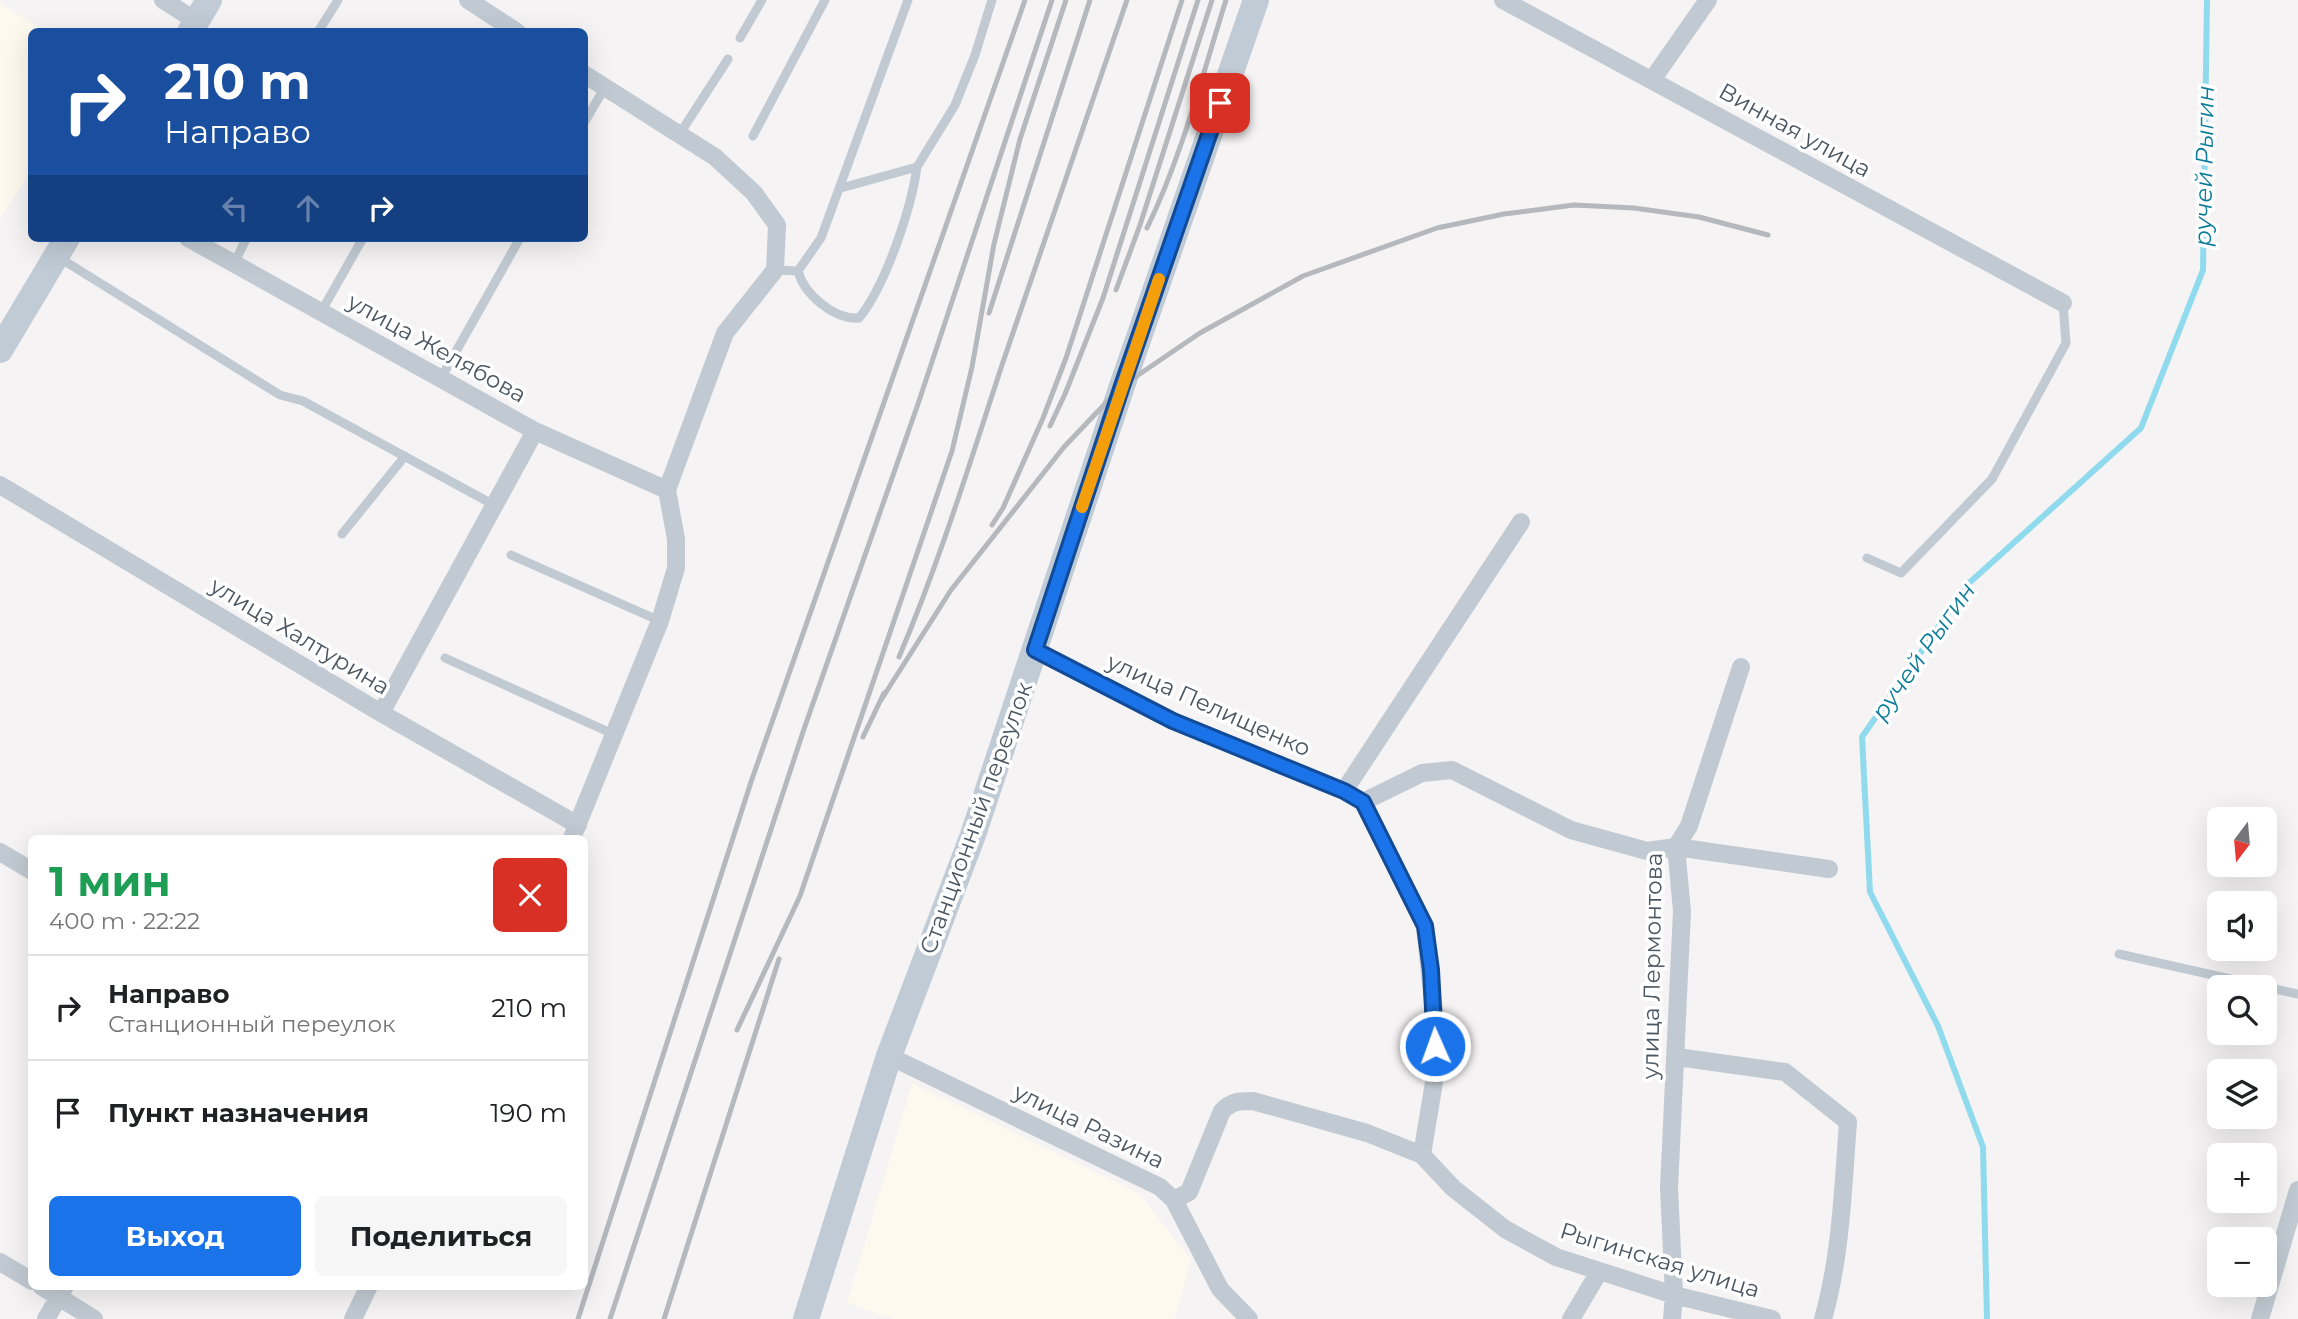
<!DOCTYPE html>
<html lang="ru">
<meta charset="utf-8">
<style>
body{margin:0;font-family:Montserrat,sans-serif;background:#f6f6f6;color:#202124;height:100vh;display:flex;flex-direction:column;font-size:26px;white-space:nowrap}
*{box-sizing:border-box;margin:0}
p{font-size:23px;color:#757577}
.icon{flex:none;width:38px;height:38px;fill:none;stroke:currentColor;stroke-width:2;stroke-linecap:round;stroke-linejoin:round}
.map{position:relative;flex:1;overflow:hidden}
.side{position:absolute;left:28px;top:835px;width:560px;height:455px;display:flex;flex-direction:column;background:#fff;border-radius:10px;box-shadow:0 7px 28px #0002}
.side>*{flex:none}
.guide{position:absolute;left:28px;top:28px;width:560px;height:214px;border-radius:10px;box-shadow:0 7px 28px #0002;background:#1a4fa0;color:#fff;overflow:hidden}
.needle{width:46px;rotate:196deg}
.fabs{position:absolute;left:2207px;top:807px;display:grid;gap:14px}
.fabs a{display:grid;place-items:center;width:70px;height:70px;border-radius:10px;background:#fff;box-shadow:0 7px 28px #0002;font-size:35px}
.pin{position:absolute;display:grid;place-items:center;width:60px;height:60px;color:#fff;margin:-30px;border-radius:14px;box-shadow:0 4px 10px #0006}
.me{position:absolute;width:77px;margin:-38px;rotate:358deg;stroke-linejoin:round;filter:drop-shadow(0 0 5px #0008)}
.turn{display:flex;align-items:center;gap:24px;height:147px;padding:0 21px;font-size:32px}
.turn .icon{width:91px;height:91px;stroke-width:2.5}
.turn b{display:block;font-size:49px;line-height:60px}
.lanes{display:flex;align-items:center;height:66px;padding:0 21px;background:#0003;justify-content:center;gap:35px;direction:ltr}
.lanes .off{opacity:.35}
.round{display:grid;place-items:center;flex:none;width:74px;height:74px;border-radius:10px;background:#f6f6f6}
.headline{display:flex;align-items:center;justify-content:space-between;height:119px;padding:0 21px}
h1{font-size:42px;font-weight:700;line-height:52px;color:#1e9e55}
.primary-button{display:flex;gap:14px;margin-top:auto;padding:14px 21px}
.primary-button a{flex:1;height:80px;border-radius:10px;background:#1a73e8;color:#fff;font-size:28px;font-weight:700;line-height:80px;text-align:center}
.primary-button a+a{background:#f6f6f6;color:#202124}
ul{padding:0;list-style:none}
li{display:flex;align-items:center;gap:21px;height:105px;padding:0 21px;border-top:2px solid #e0e0e0}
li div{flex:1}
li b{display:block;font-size:26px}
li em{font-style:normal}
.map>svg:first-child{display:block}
.commercial{fill:#fdf9ef}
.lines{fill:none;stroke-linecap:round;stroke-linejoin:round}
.stream{stroke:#90daee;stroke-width:6}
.lane{stroke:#c1cad2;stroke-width:9}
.street{stroke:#c1cad2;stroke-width:18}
.secondary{stroke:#c1cbd6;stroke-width:26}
.rail{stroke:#b5b8bd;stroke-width:5}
.route-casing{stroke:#114b97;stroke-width:18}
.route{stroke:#1a73e8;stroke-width:12}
.slow{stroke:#f59e0b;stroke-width:12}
.labels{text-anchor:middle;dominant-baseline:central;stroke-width:7;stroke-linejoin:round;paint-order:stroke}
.street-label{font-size:23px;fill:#4a5661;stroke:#fff}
.water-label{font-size:24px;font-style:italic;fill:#0c7c9b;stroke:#fff}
</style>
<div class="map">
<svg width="2298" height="1319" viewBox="0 0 2298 1319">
<rect width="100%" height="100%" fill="#f5f3f3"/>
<path class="commercial" d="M0,3l44,28 -12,1 -1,139 -31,48z
M912,1083l228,111 51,66 -16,59h-282l-46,-16z"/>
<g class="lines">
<path class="stream" d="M1987,1319l-4,-172 -45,-121 -68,-134 -8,-155 106,-153 173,-156 62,-158 4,-270"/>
<path class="lane" d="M318,32l20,-32
M740,38l22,-38
M584,123l21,-36
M679,135l49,-76
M753,136l72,-136
M841,188l76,-21 38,-62 20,-50 17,-55
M58,257l222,138 23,6 191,104
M234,264l11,-23 -1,-3
M775,270l23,1 23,-33 87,-238
M798,271c6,23 36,49 61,47 27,-33 52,-109 58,-151
M321,312l42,-74
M441,378l79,-140
M342,534l63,-78
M511,555l149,66
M1867,558l34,15 91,-94 74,-136 -3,-40
M445,658l168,76
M2119,954l179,40"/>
<path class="street" d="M163,0l33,21
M468,0l49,32
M1503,0l560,303
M1652,80l56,-80
M188,238l347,193 132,59
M0,485l381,228 197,112
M1035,650l138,71 171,70 19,11 59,-29 30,-3 119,60 76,21 29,-4 153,22
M381,713l154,-282
M1344,791l177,-269
M1363,802l62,124 10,96 1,48 -14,85
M572,838l88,-217 16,-53v-29l-9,-49 58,-157 50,-63 2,-45 -23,-32 -39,-36 -131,-83
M0,852l32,19
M889,1056l271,131 14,13 46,89 29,30
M1677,1057l108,15 63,50c-5,66 -7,134 -25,197
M1174,1200l15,-8 33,-81c10,-10 17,-10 31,-10l114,32 55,22 31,33 52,41 51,28 118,38 98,24
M0,1262l32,19
M41,1286l53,33
M46,1319l19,-33
M353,1319l16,-33
M1571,1319l28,-47
M1672,1319l2,-24 -5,-107 13,-277 -6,-64 13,-21 52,-159
M2260,1319l38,-129"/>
<path class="secondary" d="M190,32l19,-32
M0,350l67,-112
M806,1319l83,-263 84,-221 149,-449 134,-386"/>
<path class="rail" d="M1147,228c35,-72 55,-152 79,-228
M1116,290l24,-65 72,-225
M989,313l101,-313
M1050,426l15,-32 38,-96 95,-298
M992,525l11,-17 40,-90 23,-60 116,-358
M899,657c41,-96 71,-195 104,-295 41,-121 83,-241 124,-362
M881,700l70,-110 113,-143 58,-61 78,-53 103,-57 134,-48 67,-14 70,-9 60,3 65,9 69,18
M863,737l21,-44
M737,1030l63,-134 152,-445 20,-84 22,-123 26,-105 46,-139
M578,1319l173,-537 274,-782
M610,1319l194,-590 114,-325 134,-404
M664,1319l115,-360"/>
</g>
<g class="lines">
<g class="route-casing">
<path id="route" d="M1220,103l-98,283 -87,264 138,71 171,70 19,11 62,124 6,44 4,76"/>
</g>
<use href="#route" class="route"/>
<path class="slow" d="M1082,507l77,-228"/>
</g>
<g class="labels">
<g class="street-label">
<text transform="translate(1795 130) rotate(29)">Винная улица</text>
<text transform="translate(437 348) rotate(29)">улица Желябова</text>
<text transform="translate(300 636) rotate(31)">улица Халтурина</text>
<text transform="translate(1209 705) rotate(24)">улица Пелищенко</text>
<text transform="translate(976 818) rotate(-70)">Станционный переулок</text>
<text transform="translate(1652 966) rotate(-89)">улица Лермонтова</text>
<text transform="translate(1089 1126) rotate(26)">улица Разина</text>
<text transform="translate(1660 1260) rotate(17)">Рыгинская улица</text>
</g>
<g class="water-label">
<text transform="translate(2204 166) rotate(-89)">ручей Рыгин</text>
<text transform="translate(1923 651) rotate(-55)">ручей Рыгин</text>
</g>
</g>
</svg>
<div class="fabs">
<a><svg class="needle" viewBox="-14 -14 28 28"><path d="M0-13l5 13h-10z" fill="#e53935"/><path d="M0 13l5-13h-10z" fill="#757577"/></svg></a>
<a><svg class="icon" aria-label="sound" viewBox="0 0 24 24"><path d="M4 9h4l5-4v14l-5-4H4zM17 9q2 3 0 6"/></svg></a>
<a><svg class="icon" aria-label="search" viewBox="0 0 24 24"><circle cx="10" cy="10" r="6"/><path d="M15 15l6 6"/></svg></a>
<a><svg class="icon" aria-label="layers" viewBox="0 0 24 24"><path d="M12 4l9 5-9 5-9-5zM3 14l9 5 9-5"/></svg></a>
<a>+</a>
<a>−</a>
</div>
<div class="pin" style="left:1220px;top:103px;background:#d93025"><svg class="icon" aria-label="arrive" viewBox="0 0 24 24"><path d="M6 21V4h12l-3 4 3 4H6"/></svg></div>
<svg class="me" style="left:1435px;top:1046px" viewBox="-20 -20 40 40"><circle r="17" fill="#1a73e8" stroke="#fff" stroke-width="3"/><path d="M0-11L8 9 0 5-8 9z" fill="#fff"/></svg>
<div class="guide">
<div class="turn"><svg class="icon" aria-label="right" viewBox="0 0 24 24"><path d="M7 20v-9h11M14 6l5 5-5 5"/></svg><div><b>210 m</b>Направо</div></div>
<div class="lanes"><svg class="icon off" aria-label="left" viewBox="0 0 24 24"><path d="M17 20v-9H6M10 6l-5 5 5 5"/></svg><svg class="icon off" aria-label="ahead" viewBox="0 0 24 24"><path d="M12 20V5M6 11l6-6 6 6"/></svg><svg class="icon" aria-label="right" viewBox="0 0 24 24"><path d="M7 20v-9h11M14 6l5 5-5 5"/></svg></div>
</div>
<section class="side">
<div class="headline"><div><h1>1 мин</h1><p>400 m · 22:22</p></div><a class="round" style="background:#d93025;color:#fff"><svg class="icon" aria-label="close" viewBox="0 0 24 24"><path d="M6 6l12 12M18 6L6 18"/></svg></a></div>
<ul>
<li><svg class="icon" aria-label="right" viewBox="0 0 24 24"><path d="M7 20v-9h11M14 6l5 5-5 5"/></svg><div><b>Направо</b><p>Станционный переулок</p></div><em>210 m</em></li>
<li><svg class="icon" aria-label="arrive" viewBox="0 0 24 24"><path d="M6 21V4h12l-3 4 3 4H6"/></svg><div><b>Пункт назначения</b></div><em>190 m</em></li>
</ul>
<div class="primary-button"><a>Выход</a><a>Поделиться</a></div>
</section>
</div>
